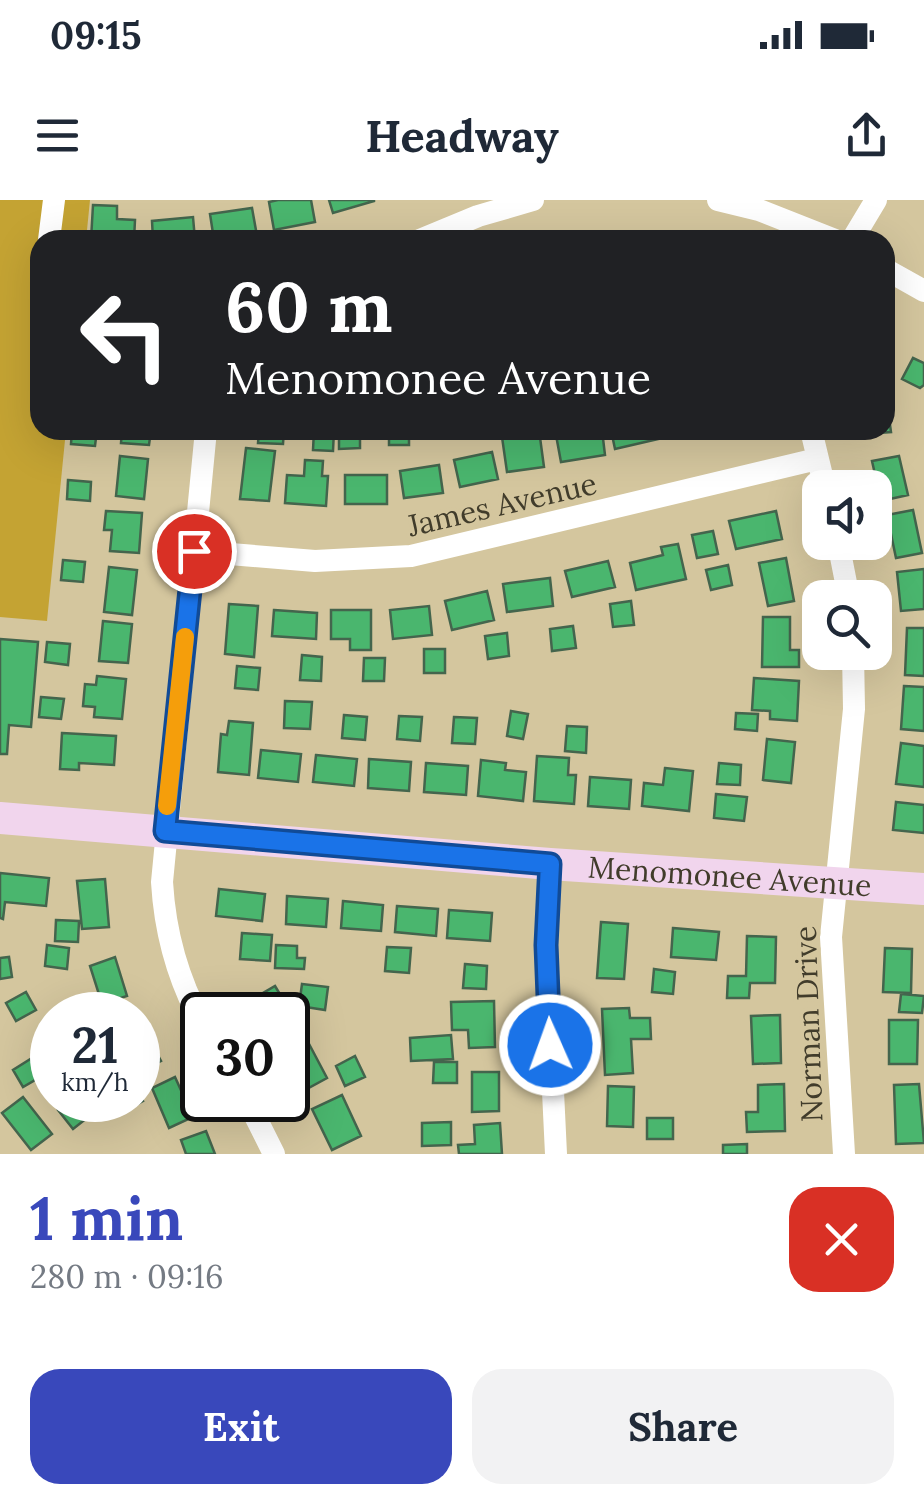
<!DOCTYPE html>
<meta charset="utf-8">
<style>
body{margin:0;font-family:Lora,serif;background:#f2f2f3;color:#1f2937;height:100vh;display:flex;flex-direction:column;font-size:38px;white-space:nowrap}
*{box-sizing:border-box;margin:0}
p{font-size:32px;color:#747a83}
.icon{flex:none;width:55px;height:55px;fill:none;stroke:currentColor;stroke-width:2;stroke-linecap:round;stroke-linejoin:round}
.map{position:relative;height:954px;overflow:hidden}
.sheet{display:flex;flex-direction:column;background:#fff;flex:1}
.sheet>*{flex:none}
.top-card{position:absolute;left:30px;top:30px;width:865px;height:210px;border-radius:30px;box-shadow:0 10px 40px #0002;background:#202124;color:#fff;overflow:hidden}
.buttons{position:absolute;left:802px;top:270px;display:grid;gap:20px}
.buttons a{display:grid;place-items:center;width:90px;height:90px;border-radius:20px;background:#fff;box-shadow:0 10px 40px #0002;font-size:50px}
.speed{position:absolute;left:30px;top:792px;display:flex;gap:20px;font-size:50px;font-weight:700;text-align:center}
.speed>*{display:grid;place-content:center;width:130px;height:130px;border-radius:50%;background:#fff;box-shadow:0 10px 40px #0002;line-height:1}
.speed small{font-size:25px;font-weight:400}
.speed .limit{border:5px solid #111;border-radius:15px;background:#fff;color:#111}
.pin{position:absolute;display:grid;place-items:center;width:85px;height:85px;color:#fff;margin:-42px;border:5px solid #fff;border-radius:50%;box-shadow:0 2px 10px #0007}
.me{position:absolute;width:110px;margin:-55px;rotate:358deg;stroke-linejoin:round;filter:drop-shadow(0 0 8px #0008)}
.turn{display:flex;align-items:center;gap:35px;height:210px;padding:0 30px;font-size:45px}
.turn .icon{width:130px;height:130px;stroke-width:2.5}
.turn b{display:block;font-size:70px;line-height:85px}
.round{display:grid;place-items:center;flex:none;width:105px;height:105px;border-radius:30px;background:#f2f2f3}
.head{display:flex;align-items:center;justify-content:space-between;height:170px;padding:0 30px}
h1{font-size:60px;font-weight:800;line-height:75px;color:#3948bb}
.button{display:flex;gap:20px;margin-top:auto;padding:20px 30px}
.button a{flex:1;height:115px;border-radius:30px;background:#3948bb;color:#fff;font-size:40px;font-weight:800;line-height:115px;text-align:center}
.button a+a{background:#f2f2f3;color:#1f2937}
.status{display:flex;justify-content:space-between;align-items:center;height:70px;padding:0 50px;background:#fff;direction:ltr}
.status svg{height:28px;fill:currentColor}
header{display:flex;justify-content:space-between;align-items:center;height:130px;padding:0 30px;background:#fff;font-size:45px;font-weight:800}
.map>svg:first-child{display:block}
.green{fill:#c4a333}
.building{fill:#4ab66e;stroke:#44654d;stroke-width:2.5}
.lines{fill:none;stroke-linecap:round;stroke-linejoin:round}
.street{stroke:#fff;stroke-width:22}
.secondary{stroke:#f1d5ed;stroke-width:32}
.route-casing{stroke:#114b97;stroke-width:25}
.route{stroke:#1a73e8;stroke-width:18}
.slow{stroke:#f59e0b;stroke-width:18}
.labels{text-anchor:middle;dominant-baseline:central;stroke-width:8;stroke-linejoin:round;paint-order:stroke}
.street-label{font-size:30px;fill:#413c2b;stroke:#d4c69e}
</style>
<div class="status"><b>09:15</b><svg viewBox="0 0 49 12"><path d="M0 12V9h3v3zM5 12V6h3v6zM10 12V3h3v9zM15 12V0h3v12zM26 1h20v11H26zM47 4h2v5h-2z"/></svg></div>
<header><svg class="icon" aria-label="menu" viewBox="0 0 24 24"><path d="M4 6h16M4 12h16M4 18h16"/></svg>Headway<svg class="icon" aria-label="share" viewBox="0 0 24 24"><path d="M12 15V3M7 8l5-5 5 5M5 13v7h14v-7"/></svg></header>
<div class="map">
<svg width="924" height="954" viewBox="0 0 924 954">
<rect width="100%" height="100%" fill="#d4c69e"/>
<path class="green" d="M0,0h90l-4,40h-46v190h26l-19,191 -47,-4z"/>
<path class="building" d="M278,0h33l4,22 -41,8 -5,-28z
M329,0h45v1l-41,12z
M93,5l24,1v13l18,1 -1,20h-43z
M252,8l5,28 -43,4 -4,-26z
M193,17l2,23h-42l-1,-19z
M913,158l11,5v22l-4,3 -18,-9z
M885,188l6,44 -26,2 -1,-4h21z
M72,230h25l-2,16 -24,-2z
M122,230h29l-2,15 -28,-2z
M259,230h25l-1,14 -25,-1z
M314,230h20l-1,21 -20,-1z
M339,230h21v18l-21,1z
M389,230h20v15h-20z
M501,230h38l5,37 -37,5z
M572,230h30l3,25 -44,7 -5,-27z
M611,230h45l2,9 -43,10z
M246,248l29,3 -6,50 -29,-2z
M492,252l6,27 -38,8 -6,-27z
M120,256l28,3 -4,40 -28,-3z
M899,256l9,39 -27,6 -9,-40z
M305,260l18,1 -1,15h6l-2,30 -41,-3 2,-28 17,1z
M439,265l4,28 -39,5 -4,-27z
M345,275h42v29h-42z
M68,280l23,2 -1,19 -23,-2z
M913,310l9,43 -26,5 -9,-43z
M106,311l36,2 -3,40 -29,-2 2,-21h-8z
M776,311l6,28 -46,10 -7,-28z
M713,331l5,23 -21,4 -5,-23z
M678,344l8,35 -50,11 -6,-27 33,-8 -2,-8z
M786,358l8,43 -26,5 -9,-43z
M63,360l22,2 -2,20 -22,-2z
M608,361l7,26 -43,10 -7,-26z
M728,365l4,20 -21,5 -5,-20z
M109,367l28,3 -5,45 -28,-3z
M924,369v40l-23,2 -4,-39z
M550,378l3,28 -46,6 -4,-28z
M487,391l7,29 -42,10 -7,-29z
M631,401l3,24 -21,2 -3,-23z
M229,404l29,2 -4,51 -29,-3z
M429,406l3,29 -39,4 -3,-29z
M274,410l43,3 -1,26 -44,-3z
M331,410h40v40h-21v-11h-19z
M763,417h27v33h9v17h-37z
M103,421l29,3 -4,39 -29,-2z
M573,426l3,22 -24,3 -2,-22z
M907,428h17v48l-19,-1z
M507,433l2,23 -21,3 -3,-23z
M0,439l38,3 -7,85 -22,-2 -2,29h-7z
M47,442l23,2 -2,21 -23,-3z
M424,449h21v24h-21z
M302,455l20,2 -1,24 -21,-1z
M364,458h21l-1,23h-21z
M237,466l23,2 -2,22 -23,-2z
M97,476l29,3 -4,40 -28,-2 1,-10 -12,-1 2,-22 11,1z
M754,478l45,3 -2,40 -27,-2v-8l-18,-1z
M904,486l20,1v44l-23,-2z
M41,497l23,2 -3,20 -22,-2z
M285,501l27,1 -2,27 -26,-1z
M511,511l17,3 -5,25 -16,-3z
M736,513l22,1 -1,17 -22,-2z
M344,515l23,2 -2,23 -23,-2z
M399,516l23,1 -2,24 -23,-2z
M454,517l23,1 -2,26 -23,-1z
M229,521l24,2 -4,52 -31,-3 3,-38 6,1z
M567,526l20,1 -1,26 -21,-2z
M62,533l54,3 -2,29 -35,-2v7l-19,-1z
M767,539l28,3 -4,41 -28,-3z
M901,543l23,3v41l-28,-3z
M261,550l40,4 -3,28 -40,-4z
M316,555l41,4 -3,27 -41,-4z
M537,556l32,2 -1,17h8l-2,29 -40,-3z
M369,559l42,3 -2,29 -41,-3z
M481,560l25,3 -1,7 21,2 -3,29 -45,-5z
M426,563l42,3 -2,29 -42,-3z
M719,563l22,2 -1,20 -23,-1z
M665,568l28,3 -4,40 -47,-5 2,-23 19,2z
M590,577l41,3 -2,29 -41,-3z
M716,594l31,3 -3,24 -30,-3z
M896,602l28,3v28l-31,-3z
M0,673l49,5 -3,28 -41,-4 -2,17 -3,-1z
M105,679l4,48 -27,2 -5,-48z
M219,689l46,5 -3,27 -46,-5z
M287,696l41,3 -2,28 -40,-3z
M343,701l40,4 -2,26 -40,-3z
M397,706l41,3 -2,27 -41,-4z
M449,710l43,3 -2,28 -43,-3z
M56,720l23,1 -1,21 -23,-1z
M601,722l27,2 -4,55 -27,-1z
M673,728l46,4 -3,28 -45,-3z
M242,733l30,2 -2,26 -30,-2z
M747,736l29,1 -1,46h-25l-1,15h-22l1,-22h18z
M47,745l22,3 -2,21 -22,-3z
M276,745l21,1v12h8l-1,11 -29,-1z
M387,747l24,1 -2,25 -24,-2z
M885,748l27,1 -1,44 -28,-1z
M9,757l3,20 -12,2v-21z
M115,757l12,39 -25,8 -12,-38z
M465,764l22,2 -1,23 -23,-1z
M654,769l21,3 -2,22 -21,-2z
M302,784l26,3 -3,23 -26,-4z
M275,786l24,40 -11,7v-18h-28l-9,-15z
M26,792l10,18 -20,11 -10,-18z
M901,794l23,2 -2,17 -23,-1z
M494,801l1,46 -26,1 -1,-18h-16l-1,-28z
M629,808l1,10h20l1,21h-20l2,34 -28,2 -3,-66z
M780,815l1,48 -28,1 -2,-48z
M139,820l22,41 -23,12v-52z
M889,820h29l-1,44h-28z
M451,835l2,24 -42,2 -1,-23z
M308,842l19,36 -24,13 -15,-29v-9z
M355,856l10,21 -20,9 -9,-20z
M32,858l10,18 -19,11 -10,-17z
M434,862h23v21h-24z
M472,872h27v39l-27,1z
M175,877l18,40 -24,11 -17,-40z
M784,884l1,47 -38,1 -1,-20h12v-27z
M919,884l5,59 -28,1 -2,-59z
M608,886l26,1 -1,40 -26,-1z
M138,891l5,10 -20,11 -6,-12h21z
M342,895l19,41 -29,14 -20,-41z
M23,897l29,37 -21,16 -29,-37z
M71,900h10l11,14 -19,15 -15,-19z
M647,918h26v21h-26z
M451,922v23l-29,1v-23z
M500,923l2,31h-43l-1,-9 17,-1 -1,-19z
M206,931l9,23h-29l-5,-14z
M747,944v10h-24v-9z"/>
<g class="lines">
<path class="street" d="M718,0l41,10 76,30
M49,40l5,-40
M420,40l58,-24 55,-16
M852,40l24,-40
M885,69l39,22
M811,230l14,58
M838,342l11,56
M194,351l121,10 96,-5 406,-97
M550,664l-4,81 10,209
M202,823c-25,-45 -37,-90 -40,-141l44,-452
M247,900l27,54
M844,954l-13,-217 23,-228 -1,-57"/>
<path class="secondary" id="s1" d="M0,618l550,46 374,25"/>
</g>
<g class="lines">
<g class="route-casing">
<path id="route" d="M194,351l-29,280 385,33 -4,81 4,100"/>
</g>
<use href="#route" class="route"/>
<path class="slow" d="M167,606l18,-169"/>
</g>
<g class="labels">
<g class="street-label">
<text transform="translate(502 304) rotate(-13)">James Avenue</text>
<text stroke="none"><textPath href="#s1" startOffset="732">Menomonee Avenue</textPath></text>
<text transform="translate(808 824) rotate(-92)">Norman Drive</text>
</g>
</g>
</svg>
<div class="buttons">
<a><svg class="icon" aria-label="sound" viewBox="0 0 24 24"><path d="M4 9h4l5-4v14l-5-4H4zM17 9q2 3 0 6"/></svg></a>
<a><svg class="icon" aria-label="search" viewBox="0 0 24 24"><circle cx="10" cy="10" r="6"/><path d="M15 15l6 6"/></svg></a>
</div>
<div class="speed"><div>21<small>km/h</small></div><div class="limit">30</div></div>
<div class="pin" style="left:194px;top:351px;background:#d93025"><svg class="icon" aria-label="arrive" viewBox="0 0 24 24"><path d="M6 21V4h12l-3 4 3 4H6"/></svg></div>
<svg class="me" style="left:550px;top:845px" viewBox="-20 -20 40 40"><circle r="17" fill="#1a73e8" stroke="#fff" stroke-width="3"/><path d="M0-11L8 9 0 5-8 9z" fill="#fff"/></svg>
<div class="top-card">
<div class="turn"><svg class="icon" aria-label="left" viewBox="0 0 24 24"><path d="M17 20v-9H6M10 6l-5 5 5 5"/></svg><div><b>60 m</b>Menomonee Avenue</div></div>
</div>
</div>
<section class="sheet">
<div class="head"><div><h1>1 min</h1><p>280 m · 09:16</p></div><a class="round" style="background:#d93025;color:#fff"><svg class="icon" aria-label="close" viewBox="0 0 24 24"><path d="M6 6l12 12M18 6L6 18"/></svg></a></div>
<div class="button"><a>Exit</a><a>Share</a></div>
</section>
